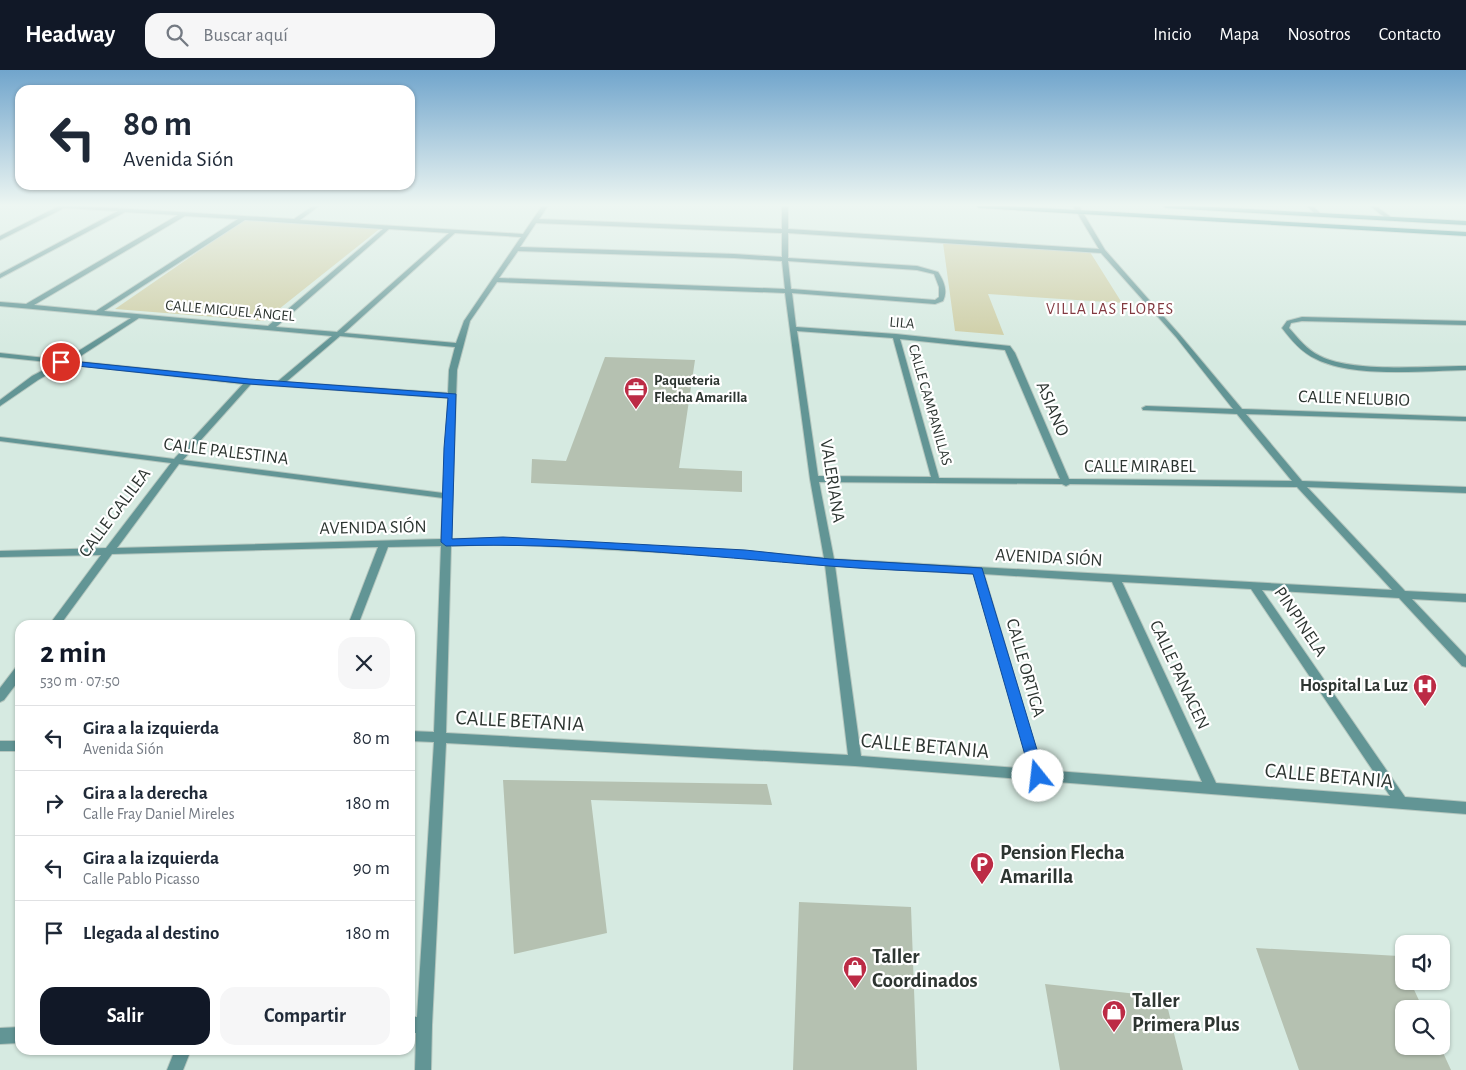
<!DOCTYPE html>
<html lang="es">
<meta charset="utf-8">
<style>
body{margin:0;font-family:"Alegreya Sans",sans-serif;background:#f6f6f7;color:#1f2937;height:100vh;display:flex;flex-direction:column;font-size:19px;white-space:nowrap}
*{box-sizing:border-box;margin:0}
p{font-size:16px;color:#747a83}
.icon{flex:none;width:28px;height:28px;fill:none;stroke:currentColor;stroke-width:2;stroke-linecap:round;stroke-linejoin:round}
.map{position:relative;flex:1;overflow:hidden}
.details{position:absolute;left:15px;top:550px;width:400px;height:435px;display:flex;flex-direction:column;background:#fff;border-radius:15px;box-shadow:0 1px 4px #0004}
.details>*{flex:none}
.top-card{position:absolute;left:15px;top:15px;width:400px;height:105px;border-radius:15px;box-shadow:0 1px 4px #0004;background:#fff;color:#1f2937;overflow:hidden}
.tools{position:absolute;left:1395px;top:865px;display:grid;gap:10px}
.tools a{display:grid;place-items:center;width:55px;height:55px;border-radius:10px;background:#fff;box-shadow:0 1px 4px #0004;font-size:25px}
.pin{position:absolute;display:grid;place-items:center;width:42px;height:42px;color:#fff;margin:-21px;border:2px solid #fff;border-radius:50%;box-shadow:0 1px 5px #0007}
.me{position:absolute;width:55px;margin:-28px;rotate:344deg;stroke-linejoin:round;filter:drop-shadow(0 0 4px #0008)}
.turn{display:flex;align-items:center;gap:18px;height:105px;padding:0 25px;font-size:22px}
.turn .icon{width:65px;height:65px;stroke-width:2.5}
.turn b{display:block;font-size:35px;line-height:42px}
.round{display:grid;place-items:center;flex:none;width:52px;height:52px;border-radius:15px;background:#f6f6f7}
.head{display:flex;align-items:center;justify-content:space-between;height:85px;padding:0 25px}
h1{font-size:30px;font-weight:700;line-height:38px;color:#111827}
.cta{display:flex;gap:10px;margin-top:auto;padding:10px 25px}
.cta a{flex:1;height:58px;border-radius:15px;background:#111827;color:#fff;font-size:20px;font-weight:700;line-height:58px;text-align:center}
.cta a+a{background:#f6f6f7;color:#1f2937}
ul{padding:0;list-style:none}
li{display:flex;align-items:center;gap:15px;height:65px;padding:0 25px;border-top:1px solid #e0e1e3}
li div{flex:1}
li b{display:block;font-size:19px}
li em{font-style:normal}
header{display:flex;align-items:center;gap:30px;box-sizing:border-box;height:70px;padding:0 25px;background:#111827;color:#fff}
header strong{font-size:24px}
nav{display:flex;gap:28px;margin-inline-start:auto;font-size:18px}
.search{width:350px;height:45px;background:#f6f6f7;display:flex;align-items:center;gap:12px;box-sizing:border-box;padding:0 18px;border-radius:15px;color:#747a83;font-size:19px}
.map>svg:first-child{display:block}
.green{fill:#cecda4}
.building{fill:#b5c1b1}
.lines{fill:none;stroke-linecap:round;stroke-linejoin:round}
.street-casing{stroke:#b4c6be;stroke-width:2}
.secondary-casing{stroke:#b4c6be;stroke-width:2}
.street{fill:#629595;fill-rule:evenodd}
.secondary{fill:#056d6f;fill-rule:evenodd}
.route{fill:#1a73e8;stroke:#114b97}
.labels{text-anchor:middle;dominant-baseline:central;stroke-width:4.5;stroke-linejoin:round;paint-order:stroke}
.far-street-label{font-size:15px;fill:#2d3531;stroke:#fff}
.far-poi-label{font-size:15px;font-weight:bold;fill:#2d3531;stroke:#fff;text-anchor:start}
.far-quarter-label{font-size:16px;letter-spacing:1px;fill:#823940;stroke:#fff}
.street-label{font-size:18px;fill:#2d3531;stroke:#fff}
.poi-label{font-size:18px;font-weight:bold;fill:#2d3531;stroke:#fff;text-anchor:end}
.near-street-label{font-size:21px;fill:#2d3531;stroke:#fff}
.near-poi-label{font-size:21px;font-weight:bold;fill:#2d3531;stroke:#fff;text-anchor:start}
</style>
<header>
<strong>Headway</strong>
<div class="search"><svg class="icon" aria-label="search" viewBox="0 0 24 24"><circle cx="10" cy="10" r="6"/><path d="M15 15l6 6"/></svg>Buscar aquí</div>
<nav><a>Inicio</a><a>Mapa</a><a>Nosotros</a><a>Contacto</a></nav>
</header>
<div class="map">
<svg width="1466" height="1000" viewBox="0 0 1466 1000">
<rect width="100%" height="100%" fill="#d6eae1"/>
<path class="green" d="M244,150l138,7 -118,94 -149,-12z
M943,173l147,9 32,51 -134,-9 16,41 -49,-4z"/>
<path class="building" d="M605,287l90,3 -16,108 63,3v21l-211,-9 1,-24 34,2z
M503,710l264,4 5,21 -181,-5 16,133 -93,21z
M799,832l112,5 6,163h-124z
M1256,878l143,8 5,11v14h6l13,28h-19v37h36l11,24h-152z
M1045,914l120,13 18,73h-123z"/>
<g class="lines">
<g class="street-casing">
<path id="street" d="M55,136h28l211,13 19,-13h6l-19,14 223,14 19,-28h6l-9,13 243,10v-23h6v23l311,20 -26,-43h6l26,44 75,85 62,74 224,8v4l-220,-7 56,67 164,6v6l-159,-6 98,104 61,3v8l-54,-3 54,57v11l-4,-1 -63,-68 -137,-8 143,207 61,5v12l-611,-48 -409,-23 -14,282 -1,45h-16l1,-37h-6v-16h7l17,-275 -24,-1v-10l24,1 7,-186 -53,1 -30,78h-10l30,-78 -266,7 -52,71h-11l52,-70 -101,2v-6l106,-3 65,-85 -171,-22v-4l174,22 69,-75 -177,-20 -28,16 -38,26v-6l32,-24 25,-13 -57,-6v-4l64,7 67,-42 -131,-12v-4l26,2 152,-89 -53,-3 -125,66v-4l118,-63 -54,-3 -64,32v-4l57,-29zM185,146l53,3 -142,92 -62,-6zM245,150l138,9 -115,97 -164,-15zM536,153l246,10v24l-48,-3 -214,-7zM389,159l60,4 -112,99 -61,-5zM455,163l66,4 -57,84 -8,22 -112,-10zM788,163l313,20 75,84 57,72 -87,-3 -4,2 1,2 94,4 55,67 -223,-2 -54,-126 -5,-7 -114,-12 -100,-7 -4,-34 143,11 8,-3c5,-10 1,-20 -5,-29l-21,-6 -129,-8zM518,181l216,7 48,3 3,28 -286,-11zM788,191l129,9 17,4 5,13v10l-4,3 -144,-11zM497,212l288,11 25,186 14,79 -79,-7 -242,-13 -52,1 6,-169 13,-49zM139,248l193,18 -55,46 -204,-21zM797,261l96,7 38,139 -113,-1zM340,266l115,11 -6,23 -1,23 -162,-11zM900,269l105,11 55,129 -121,-1zM251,314l197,14 -5,95 -260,-33zM179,394l264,34 -2,41 -324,9zM819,412l243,2 4,2 4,-2 227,3 95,103 -558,-31zM503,474l242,13 80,8 23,190 -402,-22 5,-187zM835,496l139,8 56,195 -169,-13zM984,504l128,8 90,200 -160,-12zM1122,512l129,7 139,207 -174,-13z
M1307,136h6l8,8 -5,1z
M1370,136h6l16,12 -5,1z
M1302,247l164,4v4l-164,-4 -11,2 -2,5c9,10 18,22 31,28 33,17 108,10 146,10v4c-42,1 -113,8 -150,-11 -14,-6 -25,-19 -34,-31l5,-7z
M20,596v13l-16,21 -4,2v-14l16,-21z
M0,671h20v10h-20z
M20,957v16l-20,1v-16z
M175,980h16l-8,20h-16z"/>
</g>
<g class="secondary-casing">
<path id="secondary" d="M976,136h31l459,26v4l-487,-28z
M1163,136h31l272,15v4l-300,-17z"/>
</g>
<use href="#street" class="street"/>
<use href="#secondary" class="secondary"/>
</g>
<linearGradient id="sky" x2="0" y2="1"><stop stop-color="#71a5cc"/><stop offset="0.49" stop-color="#edf6f2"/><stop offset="1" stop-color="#edf6f2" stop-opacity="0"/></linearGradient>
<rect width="1466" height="276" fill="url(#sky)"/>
<path class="route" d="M61,290l188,19 207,15 -4,145 51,-2 242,13 85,9 152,9 63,208 -2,4 -5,2 -5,-2 -2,-4 -58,-202c-48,-3 -96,-4 -144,-8 -127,-10 -255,-24 -383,-20l-5,-4 3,-94 4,-50 -199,-14 -191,-20v-3z"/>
<defs>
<g id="office-pin" transform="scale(1.25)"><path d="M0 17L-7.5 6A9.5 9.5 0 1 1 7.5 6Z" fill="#bc2b45" stroke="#fff"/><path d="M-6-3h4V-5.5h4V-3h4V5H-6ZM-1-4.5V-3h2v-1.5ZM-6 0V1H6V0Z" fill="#fff"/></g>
<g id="hospital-pin" transform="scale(1.25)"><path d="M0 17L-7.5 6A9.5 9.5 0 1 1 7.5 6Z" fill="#bc2b45" stroke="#fff"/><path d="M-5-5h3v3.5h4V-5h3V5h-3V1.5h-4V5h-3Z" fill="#fff"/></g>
<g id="parking-pin" transform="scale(1.25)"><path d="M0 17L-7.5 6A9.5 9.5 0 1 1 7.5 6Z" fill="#bc2b45" stroke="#fff"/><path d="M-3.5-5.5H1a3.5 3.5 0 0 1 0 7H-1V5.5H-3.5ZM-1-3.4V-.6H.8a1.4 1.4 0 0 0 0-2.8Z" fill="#fff"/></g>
<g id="shop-pin" transform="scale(1.25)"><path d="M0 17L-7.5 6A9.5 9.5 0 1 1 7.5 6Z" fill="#bc2b45" stroke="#fff"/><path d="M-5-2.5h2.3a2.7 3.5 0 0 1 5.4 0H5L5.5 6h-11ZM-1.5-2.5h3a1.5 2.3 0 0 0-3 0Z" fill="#fff"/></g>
</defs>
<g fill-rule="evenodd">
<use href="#office-pin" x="636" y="319"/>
<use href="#hospital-pin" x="1425" y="616"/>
<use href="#parking-pin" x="982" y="794"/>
<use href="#shop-pin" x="855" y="898"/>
<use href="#shop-pin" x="1114" y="942"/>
</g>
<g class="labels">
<g class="far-street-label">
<text transform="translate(230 241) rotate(5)">CALLE MIGUEL ÁNGEL</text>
<text transform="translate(902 253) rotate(5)">LILA</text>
<text transform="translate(930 335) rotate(74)">CALLE CAMPANILLAS</text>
</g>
<g class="far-poi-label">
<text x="654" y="310">Paqueteria<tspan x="654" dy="17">Flecha Amarilla</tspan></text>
</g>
<g class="far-quarter-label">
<text x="1110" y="239">VILLA LAS FLORES</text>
</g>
<g class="street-label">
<text transform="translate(1354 329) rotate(2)">CALLE NELUBIO</text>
<text transform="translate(1052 339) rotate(67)">ASIANO</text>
<text transform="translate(226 382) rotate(7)">CALLE PALESTINA</text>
<text x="1140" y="397">CALLE MIRABEL</text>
<text transform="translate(832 411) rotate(81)">VALERIANA</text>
<text transform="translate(115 443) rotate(-53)">CALLE GALILEA</text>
<text transform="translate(373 458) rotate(-1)">AVENIDA SIÓN</text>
<text transform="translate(1049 488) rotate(3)">AVENIDA SIÓN</text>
<text transform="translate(1300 552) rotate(56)">PINPINELA</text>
<text transform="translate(1025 598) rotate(74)">CALLE ORTIGA</text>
<text transform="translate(1179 605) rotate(65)">CALLE PANACEN</text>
</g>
<g class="poi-label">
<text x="1408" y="616">Hospital La Luz</text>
</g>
<g class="near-street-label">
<text transform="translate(520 651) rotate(3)">CALLE BETANIA</text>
<text transform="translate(925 676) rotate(5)">CALLE BETANIA</text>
<text transform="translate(1329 706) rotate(5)">CALLE BETANIA</text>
</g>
<g class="near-poi-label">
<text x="1000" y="782">Pension Flecha<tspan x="1000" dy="24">Amarilla</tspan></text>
<text x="872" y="886">Taller<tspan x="872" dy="24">Coordinados</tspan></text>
<text x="1132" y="930">Taller<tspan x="1132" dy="24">Primera Plus</tspan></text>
</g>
</g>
</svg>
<div class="tools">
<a><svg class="icon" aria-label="sound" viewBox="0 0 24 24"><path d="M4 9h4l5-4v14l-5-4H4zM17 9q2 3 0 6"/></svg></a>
<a><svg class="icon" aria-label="search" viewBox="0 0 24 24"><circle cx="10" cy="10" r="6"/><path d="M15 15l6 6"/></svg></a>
</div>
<div class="pin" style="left:61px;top:292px;background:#d93025"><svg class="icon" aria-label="arrive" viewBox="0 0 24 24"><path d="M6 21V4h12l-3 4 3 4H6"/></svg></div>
<svg class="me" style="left:1038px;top:706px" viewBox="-20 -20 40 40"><circle r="19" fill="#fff"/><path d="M0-13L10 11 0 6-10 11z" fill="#1a73e8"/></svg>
<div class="top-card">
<div class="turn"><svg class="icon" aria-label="left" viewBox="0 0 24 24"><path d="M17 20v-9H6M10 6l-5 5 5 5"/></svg><div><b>80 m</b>Avenida Sión</div></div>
</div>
<section class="details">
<div class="head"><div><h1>2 min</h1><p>530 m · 07:50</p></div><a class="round"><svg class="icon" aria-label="close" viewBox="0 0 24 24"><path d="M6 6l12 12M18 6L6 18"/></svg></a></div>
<ul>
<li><svg class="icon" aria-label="left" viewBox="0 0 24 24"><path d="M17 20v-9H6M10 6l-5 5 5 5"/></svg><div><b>Gira a la izquierda</b><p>Avenida Sión</p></div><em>80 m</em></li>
<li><svg class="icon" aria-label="right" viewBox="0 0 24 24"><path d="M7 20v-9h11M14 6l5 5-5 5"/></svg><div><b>Gira a la derecha</b><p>Calle Fray Daniel Mireles</p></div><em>180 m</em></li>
<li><svg class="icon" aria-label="left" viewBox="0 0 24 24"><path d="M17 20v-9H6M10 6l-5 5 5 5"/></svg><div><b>Gira a la izquierda</b><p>Calle Pablo Picasso</p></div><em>90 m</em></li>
<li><svg class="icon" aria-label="arrive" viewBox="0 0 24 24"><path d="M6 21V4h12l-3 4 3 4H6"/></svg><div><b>Llegada al destino</b></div><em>180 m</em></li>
</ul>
<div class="cta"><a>Salir</a><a>Compartir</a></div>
</section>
</div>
